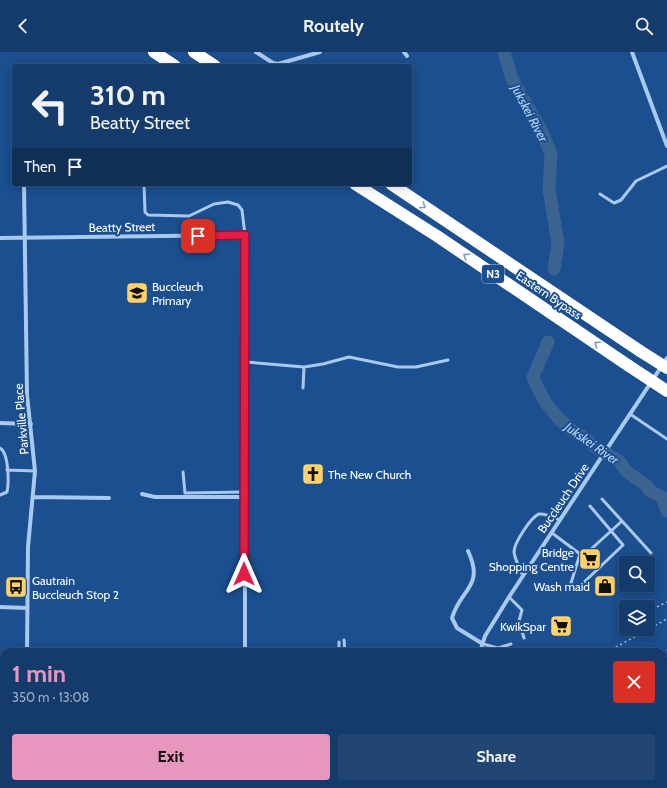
<!DOCTYPE html>
<meta charset="utf-8">
<style>
body{margin:0;font-family:Cabin,sans-serif;background:#214673;color:#f1f3f6;height:100vh;display:flex;flex-direction:column;font-size:15px;white-space:nowrap}
*{box-sizing:border-box;margin:0}
p{font-size:13px;color:#9dadc1}
.icon{flex:none;width:22px;height:22px;fill:none;stroke:currentColor;stroke-width:2;stroke-linecap:round;stroke-linejoin:round}
.map{position:relative;flex:1;overflow:hidden}
.panel{position:absolute;left:0px;top:596px;width:667px;height:140px;display:flex;flex-direction:column;background:#143b6b;border-radius:12px 12px 0 0;box-shadow:0 2px 10px #0003,0 0 0 1px #33557e}
.panel>*{flex:none}
.hud{position:absolute;left:12px;top:12px;width:400px;height:122px;border-radius:4px;box-shadow:0 2px 10px #0003,0 0 0 1px #33557e;background:#143b6b;color:#f1f3f6;overflow:hidden}
.tools{position:absolute;left:619px;top:504px;display:grid;gap:8px}
.tools a{display:grid;place-items:center;width:36px;height:36px;border-radius:4px;background:#143b6b;box-shadow:0 2px 10px #0003,0 0 0 1px #33557e;font-size:20px}
.pin{position:absolute;display:grid;place-items:center;width:34px;height:34px;color:#fff;margin:-17px;border-radius:8px;box-shadow:0 2px 6px #0006}
.me{position:absolute;width:44px;margin:-22px;rotate:0deg;stroke-linejoin:round;filter:drop-shadow(0 0 3px #0008)}
.turn{display:flex;align-items:center;gap:14px;height:84px;padding:0 12px;font-size:18px}
.turn .icon{width:52px;height:52px;stroke-width:2.5}
.turn b{display:block;font-size:28px;line-height:34px}
.then{display:flex;align-items:center;height:38px;padding:0 12px;background:#0003;gap:8px;font-size:15px}
.round{display:grid;place-items:center;flex:none;width:42px;height:42px;border-radius:4px;background:#214673}
.overview{display:flex;align-items:center;justify-content:space-between;height:68px;padding:0 12px}
h1{font-size:24px;font-weight:800;line-height:30px;color:#e797bd}
.primary-button{display:flex;gap:8px;margin-top:auto;padding:8px 12px}
.primary-button a{flex:1;height:46px;border-radius:4px;background:#e797bd;color:#111;font-size:16px;font-weight:800;line-height:46px;text-align:center}
.primary-button a+a{background:#214673;color:#f1f3f6}
header{display:flex;justify-content:space-between;align-items:center;height:52px;padding:0 12px;background:#143b6b;font-size:18px;font-weight:800}
.map>svg:first-child{display:block}
.lines{fill:none;stroke-linecap:round;stroke-linejoin:round}
.river{stroke:#3c6290;stroke-width:13}
.path{stroke:#a9c9ee;stroke-width:1.5;stroke-dasharray:2 3;stroke-linecap:butt}
.service{stroke:#a9c9ee;stroke-width:3}
.minor{stroke:#a9c9ee;stroke-width:4}
.motorway{stroke:#fff;stroke-width:12}
.motorway-bridge{stroke:#fff;stroke-width:12}
.oneway{stroke:#829ec1}
.route-casing{stroke:#92132f;stroke-width:10}
.route{stroke:#e11d48;stroke-width:7}
.labels{text-anchor:middle;dominant-baseline:central;stroke-width:4;stroke-linejoin:round;paint-order:stroke}
.shield{fill:#1b4f8f;stroke:#bbcadd;stroke-width:1}
.shield-label{font-size:11px;font-weight:bold;fill:#fff}
.street-label{font-size:12px;fill:#fff;stroke:#1b4f8f}
.poi-label{font-size:12px;fill:#fff;stroke:#1b4f8f;text-anchor:start}
.water-label{font-size:13px;font-style:italic;fill:#b5d3f5;stroke:#1b4f8f}
</style>
<header><svg class="icon" aria-label="back" viewBox="0 0 24 24"><path d="M15 5l-7 7 7 7"/></svg>Routely<svg class="icon" aria-label="search" viewBox="0 0 24 24"><circle cx="10" cy="10" r="6"/><path d="M15 15l6 6"/></svg></header>
<div class="map">
<svg width="667" height="736" viewBox="0 0 667 736">
<rect width="100%" height="100%" fill="#1b4f8f"/>
<g class="lines">
<path class="river" d="M504,0l8,27 30,53 9,22 -2,35 9,54 -4,26
M548,290l-15,35 4,10 9,16 13,16 15,13 11,6 10,9 24,14 8,11 19,13 4,6 12,6 5,14"/>
<path class="path" d="M648,559l19,-9
M618,572l8,-3
M607,600l60,-33
M662,600l5,-2
M663,628l4,-2
M663,652l4,-2"/>
<path class="service" d="M144,132l1,28 3,3 41,1 25,-12 14,-2 10,3 4,5 3,25
M600,142l14,9 7,-3 15,-19 31,-15
M246,310l58,5 19,-3 26,-7 49,10h18l32,-7
M303,336l1,-21
M630,362l37,25
M0,396c9,5 9,35 7,44l-7,3
M7,418l28,1
M183,420l2,21 59,-1
M622,469l29,32
M552,481l28,21 9,-3 33,-30 -20,-22
M580,502l-9,29 5,5 3,-1 44,-42 -33,-39
M523,524c-3,-7 -8,-16 -9,-24 0,-9 17,-35 25,-38 7,-1 15,4 21,6
M509,545l13,13 -3,11 5,17
M344,588l1,12
M339,590v10
M483,592l15,4 13,-4
M663,671l4,1
M663,728l4,1
M590,732l2,4
M652,732l2,4
M564,736l7,-4
M629,736l7,-4"/>
<path class="minor" d="M256,0l17,11 5,1 42,-12
M404,0l3,4
M632,0l35,94
M24,132l3,211 8,76 -7,76 -1,105
M0,186l245,-3v417
M0,371l31,1
M142,442l13,3h89
M34,445l75,1
M468,499c17,36 -8,38 -16,67l5,10 26,16
M0,555l27,1
M480,600l5,-16 24,-39 158,-239
M0,700h4
M25,736v-4
M244,736v-4
M474,736v-4"/>
<path class="motorway" d="M154,0l21,14
M194,0l21,14
M355,132l82,52 192,130
M391,132l249,167"/>
<path class="motorway-bridge" d="M640,299l27,17
M629,314l38,25"/>
</g>
<defs><path id="oneway-chevron" d="M-2-3.5L2.5 0L-2 3.5" fill="none" stroke-width="1.6" stroke-linecap="round" stroke-linejoin="round"/></defs>
<g class="oneway">
<use href="#oneway-chevron" transform="translate(423 154) rotate(34)"/>
<use href="#oneway-chevron" transform="translate(466 204) rotate(-146)"/>
<use href="#oneway-chevron" transform="translate(597 292) rotate(-146)"/>
</g>
<g class="lines">
<g class="route-casing">
<path id="route" d="M198,184l47,-1 -1,339"/>
</g>
<use href="#route" class="route"/>
</g>
<defs>
<g id="school-square" transform="scale(1.15)"><rect x="-9" y="-9" width="18" height="18" rx="4" fill="#ffd166" stroke="#1b4f8f"/><path d="M0-5L7-2L0 1L-7-2ZM-4 1L0 2.5L4 1V4Q0 6-4 4Z" fill="#111"/></g>
<g id="church-square" transform="scale(1.15)"><rect x="-9" y="-9" width="18" height="18" rx="4" fill="#ffd166" stroke="#1b4f8f"/><path d="M-1.2-6h2.4v3.5h3.3v2.4h-3.3V6h-2.4V-.1h-3.3v-2.4h3.3Z" fill="#111"/></g>
<g id="supermarket-square" transform="scale(1.15)"><rect x="-9" y="-9" width="18" height="18" rx="4" fill="#ffd166" stroke="#1b4f8f"/><path d="M-6-5.5h2.5l.6 2H6L4.5 2H-2.5L-4.4-4H-6ZM-1.5 3.2a1.3 1.3 0 1 0 .1 0ZM3 3.2a1.3 1.3 0 1 0 .1 0Z" fill="#111"/></g>
<g id="shop-square" transform="scale(1.15)"><rect x="-9" y="-9" width="18" height="18" rx="4" fill="#ffd166" stroke="#1b4f8f"/><path d="M-5-2.5h2.3a2.7 3.5 0 0 1 5.4 0H5L5.5 6h-11ZM-1.5-2.5h3a1.5 2.3 0 0 0-3 0Z" fill="#111"/></g>
<g id="bus-square" transform="scale(1.15)"><rect x="-9" y="-9" width="18" height="18" rx="4" fill="#ffd166" stroke="#1b4f8f"/><path d="M-5-6H5V4H4V6H2V4H-2V6H-4V4H-5ZM-3.5-4V0h7V-4ZM-3.5 1.2v1.5H-2V1.2ZM2 1.2v1.5H3.5V1.2Z" fill="#111"/></g>
</defs>
<g fill-rule="evenodd">
<use href="#school-square" x="137" y="241"/>
<use href="#church-square" x="313" y="422"/>
<use href="#supermarket-square" x="590" y="507"/>
<use href="#shop-square" x="605" y="534"/>
<use href="#bus-square" x="16" y="535"/>
<use href="#supermarket-square" x="561" y="574"/>
</g>
<g class="labels">
<rect class="shield" x="482" y="213" width="22" height="18" rx="3"/>
<g class="shield-label">
<text x="493" y="222">N3</text>
</g>
<g class="street-label">
<text transform="translate(122 175) rotate(-1)">Beatty Street</text>
<text transform="translate(549 243) rotate(34)">Eastern Bypass</text>
<text transform="translate(21 367) rotate(-95)">Parkville Place</text>
<text transform="translate(563 446) rotate(-56)">Buccleuch Drive</text>
</g>
<g class="poi-label">
<text x="152" y="234">Buccleuch<tspan x="152" dy="14">Primary</tspan></text>
<text x="328" y="422">The New Church</text>
<text x="574" y="500" text-anchor="end">Bridge<tspan x="574" dy="14">Shopping Centre</tspan></text>
<text x="32" y="528">Gautrain<tspan x="32" dy="14">Buccleuch Stop 2</tspan></text>
<text x="590" y="534" text-anchor="end">Wash maid</text>
<text x="546" y="574" text-anchor="end">KwikSpar</text>
</g>
<g class="water-label">
<text transform="translate(530 61) rotate(62)">Jukskei River</text>
<text transform="translate(592 391) rotate(35)">Jukskei River</text>
</g>
</g>
</svg>
<div class="tools">
<a><svg class="icon" aria-label="search" viewBox="0 0 24 24"><circle cx="10" cy="10" r="6"/><path d="M15 15l6 6"/></svg></a>
<a><svg class="icon" aria-label="layers" viewBox="0 0 24 24"><path d="M12 4l9 5-9 5-9-5zM3 14l9 5 9-5"/></svg></a>
</div>
<div class="pin" style="left:198px;top:184px;background:#d93025"><svg class="icon" aria-label="arrive" viewBox="0 0 24 24"><path d="M6 21V4h12l-3 4 3 4H6"/></svg></div>
<svg class="me" style="left:244px;top:522px" viewBox="-20 -20 40 40"><path d="M0-17L14 15 0 8-14 15z" fill="#e11d48" stroke="#fff" stroke-width="4"/></svg>
<div class="hud">
<div class="turn"><svg class="icon" aria-label="left" viewBox="0 0 24 24"><path d="M17 20v-9H6M10 6l-5 5 5 5"/></svg><div><b>310 m</b>Beatty Street</div></div>
<div class="then">Then<svg class="icon" aria-label="arrive" viewBox="0 0 24 24"><path d="M6 21V4h12l-3 4 3 4H6"/></svg></div>
</div>
<section class="panel">
<div class="overview"><div><h1>1 min</h1><p>350 m · 13:08</p></div><a class="round" style="background:#d93025;color:#fff"><svg class="icon" aria-label="close" viewBox="0 0 24 24"><path d="M6 6l12 12M18 6L6 18"/></svg></a></div>
<div class="primary-button"><a>Exit</a><a>Share</a></div>
</section>
</div>
